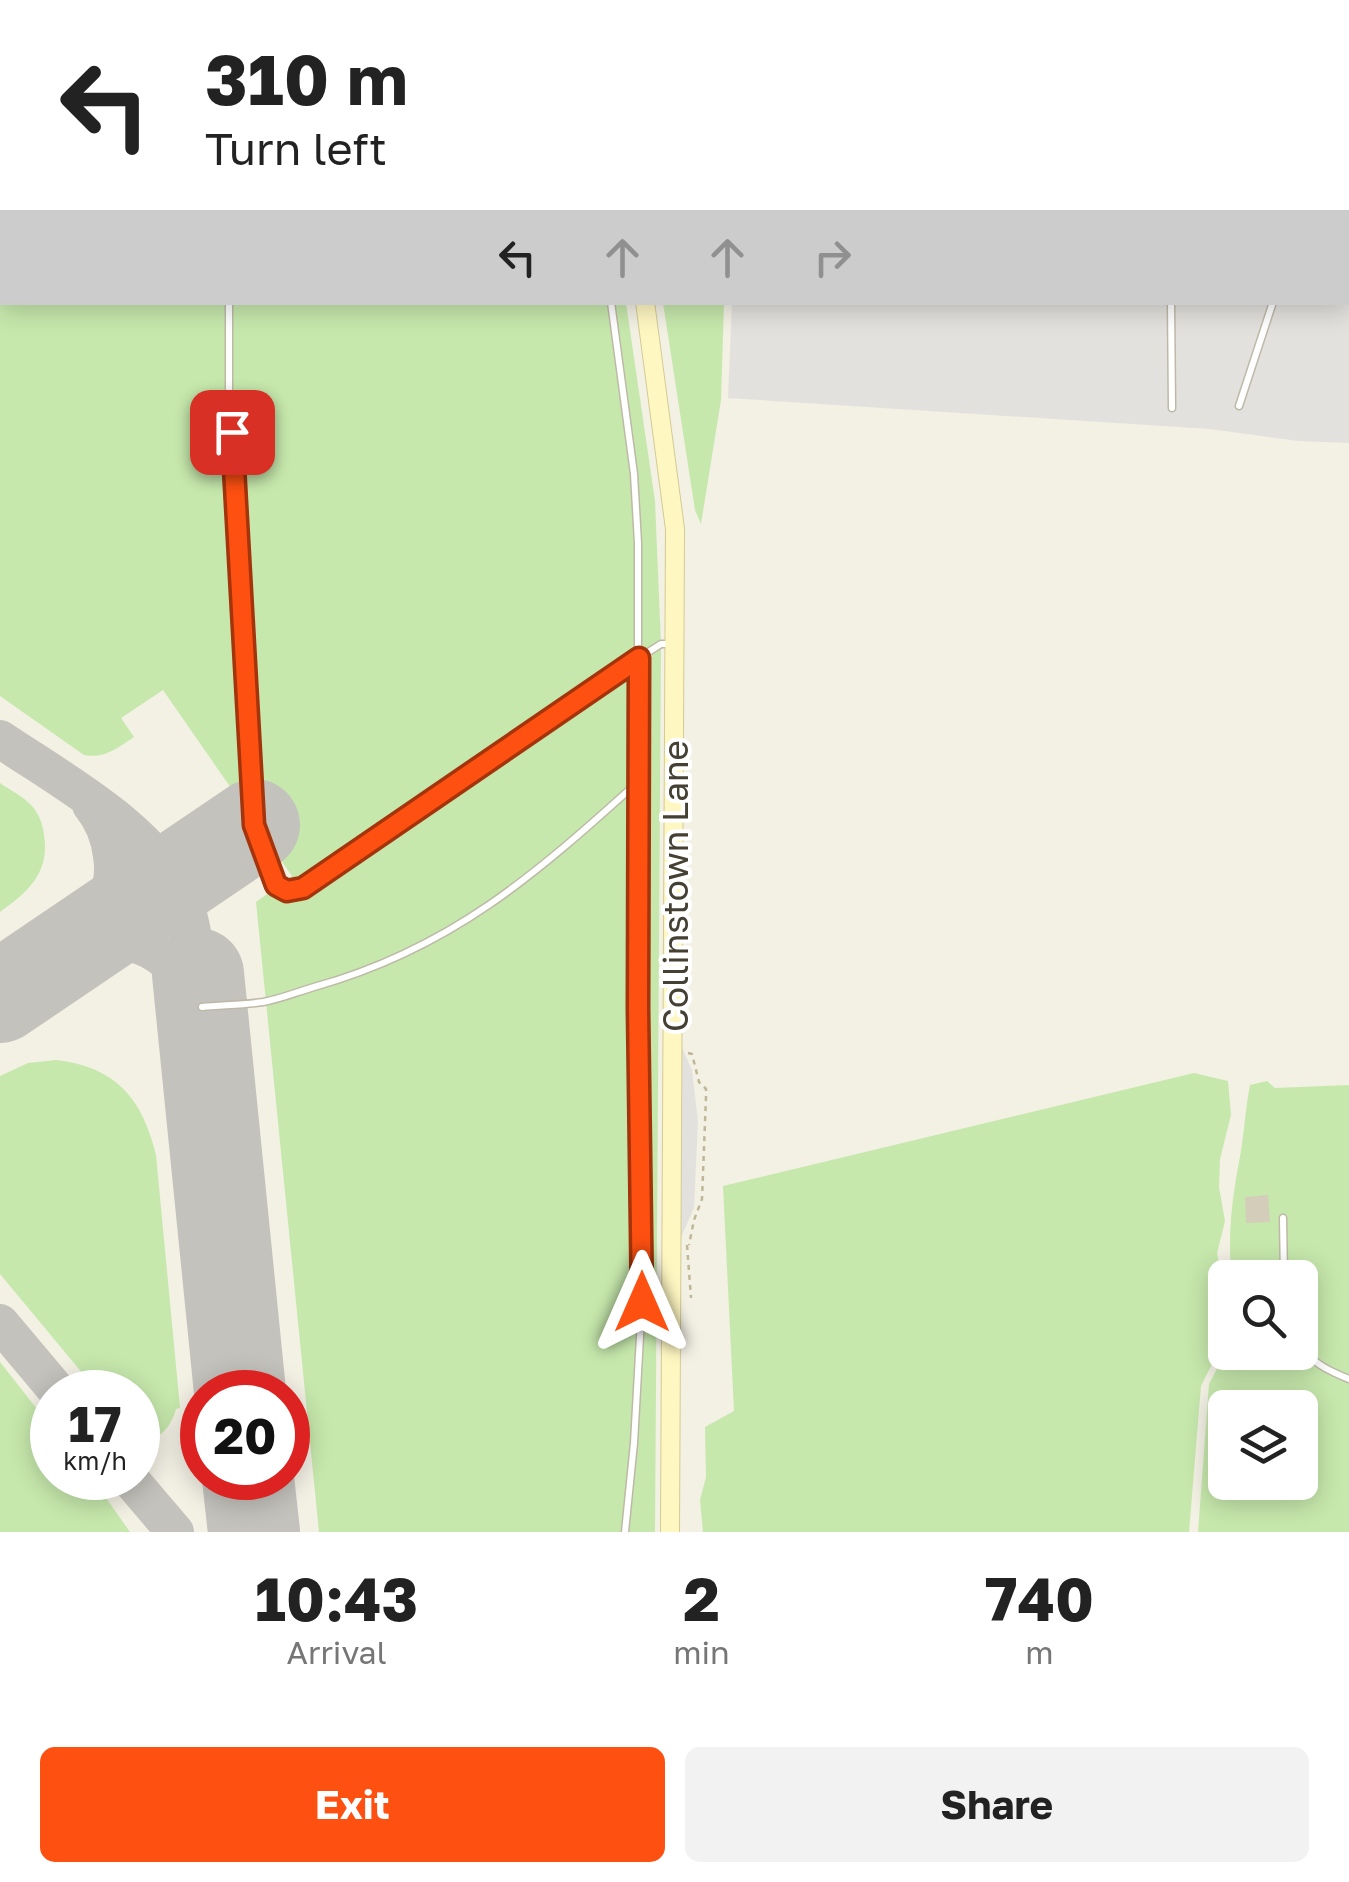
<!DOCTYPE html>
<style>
body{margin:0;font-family:"Golos Text",sans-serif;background:#f2f2f2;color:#222;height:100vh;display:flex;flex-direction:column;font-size:38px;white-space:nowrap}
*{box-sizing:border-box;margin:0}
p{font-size:32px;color:#767676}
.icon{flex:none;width:55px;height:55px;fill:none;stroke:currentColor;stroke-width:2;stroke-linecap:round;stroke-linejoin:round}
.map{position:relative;height:1532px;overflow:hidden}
.drawer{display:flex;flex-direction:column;background:#fff;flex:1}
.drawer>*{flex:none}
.top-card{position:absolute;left:0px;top:0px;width:1350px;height:305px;box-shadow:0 5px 25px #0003;background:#fff;color:#222;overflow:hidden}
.tools{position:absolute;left:1208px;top:1260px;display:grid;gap:20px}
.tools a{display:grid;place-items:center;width:110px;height:110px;border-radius:15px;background:#fff;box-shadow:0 5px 25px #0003;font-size:50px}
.speed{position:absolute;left:30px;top:1370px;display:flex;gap:20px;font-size:50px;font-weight:700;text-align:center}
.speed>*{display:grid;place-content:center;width:130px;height:130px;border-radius:50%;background:#fff;box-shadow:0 5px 25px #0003;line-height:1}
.speed small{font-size:25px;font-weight:400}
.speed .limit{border:15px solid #d22;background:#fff;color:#111}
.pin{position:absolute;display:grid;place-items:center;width:85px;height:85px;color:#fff;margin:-42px;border-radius:20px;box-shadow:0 5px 15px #0006}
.me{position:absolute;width:110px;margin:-55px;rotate:0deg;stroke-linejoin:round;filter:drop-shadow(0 0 8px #0008)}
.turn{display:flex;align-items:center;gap:35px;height:210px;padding:0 40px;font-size:45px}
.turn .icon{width:130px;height:130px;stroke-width:2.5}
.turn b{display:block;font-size:70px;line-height:85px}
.lanes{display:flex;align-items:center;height:95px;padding:0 40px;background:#0003;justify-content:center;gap:50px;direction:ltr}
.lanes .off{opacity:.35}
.eta{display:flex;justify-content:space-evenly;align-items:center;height:170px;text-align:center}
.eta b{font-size:60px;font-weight:700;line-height:70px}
.cta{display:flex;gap:20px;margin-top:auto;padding:20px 40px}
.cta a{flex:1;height:115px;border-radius:15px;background:#fd5011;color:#fff;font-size:40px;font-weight:700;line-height:115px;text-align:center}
.cta a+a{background:#f2f2f2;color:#222}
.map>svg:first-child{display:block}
.green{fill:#c6e8ac;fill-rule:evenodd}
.parking{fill:#e3e1dd}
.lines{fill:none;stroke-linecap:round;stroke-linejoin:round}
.taxiway{stroke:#c4c2bc;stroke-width:38}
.runway{stroke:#c4c2bc;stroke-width:92}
.building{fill:#d4cdba}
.lane-casing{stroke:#beb9a7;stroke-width:9}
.secondary-casing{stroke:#d4ca93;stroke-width:20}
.path{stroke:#c0b798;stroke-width:2.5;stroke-dasharray:5 5;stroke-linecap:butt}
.lane{stroke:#fff;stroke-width:6}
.secondary{stroke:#fff7c2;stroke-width:18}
.route-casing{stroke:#a4340b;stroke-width:25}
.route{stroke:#fd5011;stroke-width:18}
.labels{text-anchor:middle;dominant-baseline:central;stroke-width:8;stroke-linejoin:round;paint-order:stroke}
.street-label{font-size:35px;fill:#454034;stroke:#fff}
</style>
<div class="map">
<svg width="1349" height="1532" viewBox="0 0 1349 1532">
<rect width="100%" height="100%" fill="#f3f0e4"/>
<path class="green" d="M0,0h581v2h-579v300l624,1 29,198 6,143 -6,888h-336l-63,-630 36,-26 -129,-186 -42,28 13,19c-17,11 -29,22 -50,18l-84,-59z
M663,303h61l-3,97 -20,124 -6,-14z
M0,783c10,7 24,14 32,23 7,8 11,19 12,29 6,38 -16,57 -44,77z
M56,1060c60,7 86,38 100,95l24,253 -4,1c-5,18 -18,36 -38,26v-43h-40l-98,-118v-198l28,-13z
M1194,1073l34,8 3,34 -11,44 -1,28 6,34 -8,32 4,22 4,5v58l-24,48 -12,146h-486l-3,-32 6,-23 -1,-50 29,-16 -11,-225z
M1267,1081l8,7 74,-3v447h-151l11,-148 16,-31 75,-1v-74l-63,-1 -6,-6c-3,-38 1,-72 8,-109 5,-25 6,-52 11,-77zM1225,1408h75v74h-75z
M0,1362l52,66v50h40l38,54h-130z"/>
<path class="parking" d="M836,0h513v443l-51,-2 -88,-12 -482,-31 4,-95 616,-1v-300h-512z
M679,1041l13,29 6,51 -4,87 -16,36z"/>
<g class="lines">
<path class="taxiway" d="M0,739c59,40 156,92 183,160 9,24 12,49 15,75
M68,951c65,-26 107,2 134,61
M0,996c48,-34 123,-70 112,-140 -2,-19 -9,-36 -21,-51
M0,1323l58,69
M129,1478l46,54"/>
<path class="runway" d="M198,974l42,418
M0,997l254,-172
M248,1478l6,54"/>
</g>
<path class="building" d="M1268,1195l2,27 -24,1 -1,-26z"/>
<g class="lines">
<g class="lane-casing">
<path id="lane" d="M228,0v2
M567,0v2
M920,2v-2
M1188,2v-2
M1348,39h1
M0,185h2
M1348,283h1
M229,302v91l25,432 23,60 10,6 16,-3 336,-230 22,-14h9
M611,302l23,172 4,69v464l4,294 -8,142 -9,89
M1171,302l1,106
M1239,406l34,-104
M202,1007c20,-2 41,-2 61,-5 17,-3 34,-10 51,-15 137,-38 222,-113 325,-206
M1283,1218l1,60
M1300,1345c12,18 29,26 49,34"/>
</g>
<g class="secondary-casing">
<path id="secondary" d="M601,0v2
M645,302l30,227 -5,1003"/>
</g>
<path class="path" d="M688,1053l4,1 7,28 7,7v8l-4,102 -8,21 -5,25
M687,1245l4,53"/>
<use href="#lane" class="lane"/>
<use href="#secondary" class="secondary"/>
</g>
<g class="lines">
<g class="route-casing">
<path id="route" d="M232,432l22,393 22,60 11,6 16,-3 336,-230 -1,350 4,294"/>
</g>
<use href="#route" class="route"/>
</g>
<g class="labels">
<g class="street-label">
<text transform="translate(675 886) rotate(-90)">Collinstown Lane</text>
</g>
</g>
</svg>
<div class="tools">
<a><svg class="icon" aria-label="search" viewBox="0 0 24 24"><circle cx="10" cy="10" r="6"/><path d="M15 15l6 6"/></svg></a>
<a><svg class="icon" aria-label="layers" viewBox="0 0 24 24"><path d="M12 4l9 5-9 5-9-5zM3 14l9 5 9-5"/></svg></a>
</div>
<div class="speed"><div>17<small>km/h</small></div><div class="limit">20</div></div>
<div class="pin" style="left:232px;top:432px;background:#d93025"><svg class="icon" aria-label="arrive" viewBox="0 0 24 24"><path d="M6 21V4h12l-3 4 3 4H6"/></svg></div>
<svg class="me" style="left:642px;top:1302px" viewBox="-20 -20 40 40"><path d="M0-17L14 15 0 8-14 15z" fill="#fd5011" stroke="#fff" stroke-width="4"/></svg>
<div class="top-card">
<div class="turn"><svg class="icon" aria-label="left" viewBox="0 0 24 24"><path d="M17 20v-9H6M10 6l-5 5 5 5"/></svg><div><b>310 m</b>Turn left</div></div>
<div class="lanes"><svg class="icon" aria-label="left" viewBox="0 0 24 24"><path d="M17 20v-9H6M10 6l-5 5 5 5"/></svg><svg class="icon off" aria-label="ahead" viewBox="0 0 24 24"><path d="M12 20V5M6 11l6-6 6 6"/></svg><svg class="icon off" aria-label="ahead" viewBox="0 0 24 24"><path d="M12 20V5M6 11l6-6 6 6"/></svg><svg class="icon off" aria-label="right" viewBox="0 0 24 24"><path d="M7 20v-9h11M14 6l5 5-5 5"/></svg></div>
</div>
</div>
<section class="drawer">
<div class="eta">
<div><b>10:43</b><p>Arrival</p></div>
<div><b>2</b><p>min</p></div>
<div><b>740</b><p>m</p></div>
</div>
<div class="cta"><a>Exit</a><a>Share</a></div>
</section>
